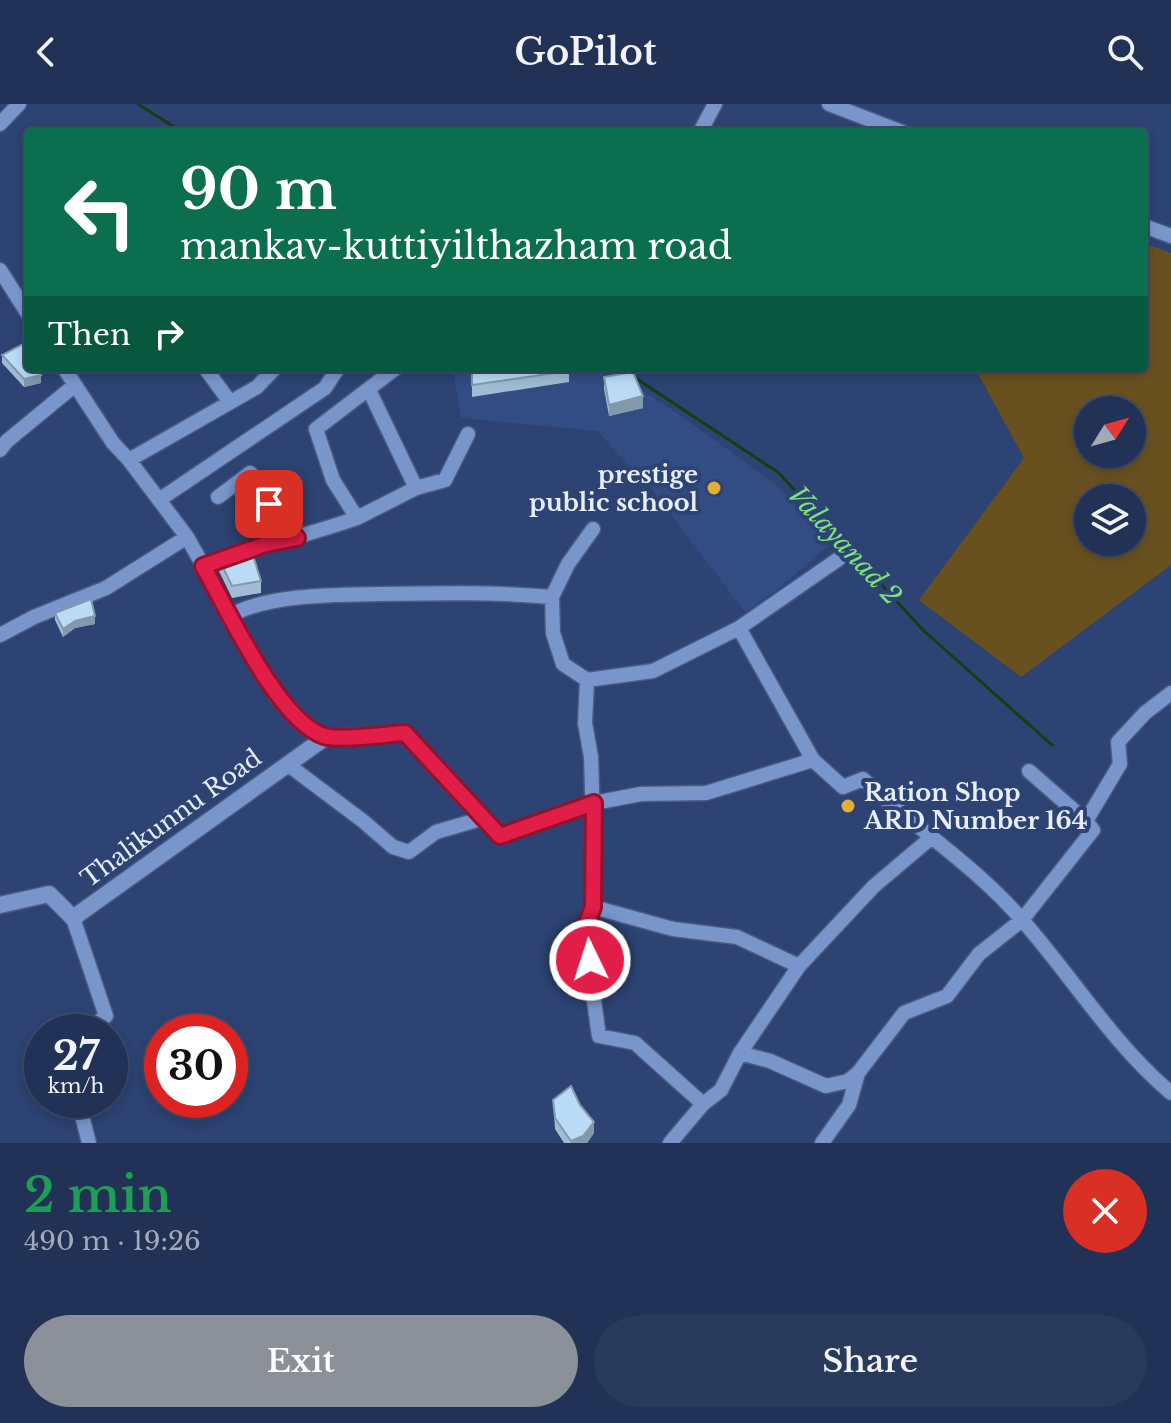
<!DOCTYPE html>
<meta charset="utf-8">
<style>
body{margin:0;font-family:"Libre Baskerville",serif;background:#293a5c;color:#f1f3f6;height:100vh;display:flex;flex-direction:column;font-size:30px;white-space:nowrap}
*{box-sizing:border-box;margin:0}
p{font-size:26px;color:#a2aab9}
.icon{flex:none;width:44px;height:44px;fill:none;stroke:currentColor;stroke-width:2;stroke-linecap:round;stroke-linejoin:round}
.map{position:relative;height:1039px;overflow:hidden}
.panel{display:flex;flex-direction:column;background:#213256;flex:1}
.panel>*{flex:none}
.guide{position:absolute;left:24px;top:24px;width:1124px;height:244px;border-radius:8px;box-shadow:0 4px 12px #0003,0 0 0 2px #3e4d6c;background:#0b6e4f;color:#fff;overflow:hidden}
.needle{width:52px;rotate:53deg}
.tools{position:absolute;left:1074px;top:292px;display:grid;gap:16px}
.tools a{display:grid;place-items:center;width:72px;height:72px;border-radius:50%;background:#213256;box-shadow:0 4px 12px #0003,0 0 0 2px #3e4d6c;font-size:40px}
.speed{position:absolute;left:24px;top:910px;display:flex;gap:16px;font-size:40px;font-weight:700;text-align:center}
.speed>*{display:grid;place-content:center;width:104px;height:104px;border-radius:50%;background:#213256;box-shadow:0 4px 12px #0003,0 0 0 2px #3e4d6c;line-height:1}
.speed small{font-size:20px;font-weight:400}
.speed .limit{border:12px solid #d22;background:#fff;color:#111}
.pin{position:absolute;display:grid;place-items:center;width:68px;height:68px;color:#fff;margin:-34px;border-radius:16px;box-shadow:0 4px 12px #0006}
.me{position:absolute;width:88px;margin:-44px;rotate:356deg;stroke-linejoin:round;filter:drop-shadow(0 0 6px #0008)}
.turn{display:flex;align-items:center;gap:28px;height:168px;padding:0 24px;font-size:36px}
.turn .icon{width:104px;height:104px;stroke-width:2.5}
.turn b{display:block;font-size:56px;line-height:68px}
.then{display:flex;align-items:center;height:76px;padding:0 24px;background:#0003;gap:16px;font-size:30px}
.round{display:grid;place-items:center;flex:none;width:84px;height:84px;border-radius:42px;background:#293a5c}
.headline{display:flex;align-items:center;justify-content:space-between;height:136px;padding:0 24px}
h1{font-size:48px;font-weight:600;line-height:60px;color:#1e9e55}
.cta{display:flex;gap:16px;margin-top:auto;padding:16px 24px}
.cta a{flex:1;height:92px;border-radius:48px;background:#8c9099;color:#fff;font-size:32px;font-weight:600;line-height:92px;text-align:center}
.cta a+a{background:#293a5c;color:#f1f3f6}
header{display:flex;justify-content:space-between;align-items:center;height:104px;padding:0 24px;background:#213256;font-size:36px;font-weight:600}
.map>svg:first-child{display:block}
.built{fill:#324d84}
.green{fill:#69511f;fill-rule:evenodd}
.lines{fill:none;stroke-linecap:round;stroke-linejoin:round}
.stream{stroke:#123e11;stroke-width:3}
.minor-casing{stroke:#4a5c81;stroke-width:17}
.tertiary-casing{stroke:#4a5c81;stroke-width:19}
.minor{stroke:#7996cc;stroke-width:14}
.tertiary{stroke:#7996cc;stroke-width:16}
.wall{fill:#9fbcd4}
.shaded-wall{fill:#8299ac}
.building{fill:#b9dbf6;stroke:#8299ac;stroke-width:2}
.route-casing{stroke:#92132f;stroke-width:20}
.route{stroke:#e11d48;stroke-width:14}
.poi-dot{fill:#e4ae35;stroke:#2c4373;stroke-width:3}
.labels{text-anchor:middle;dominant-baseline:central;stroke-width:8;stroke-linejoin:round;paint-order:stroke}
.poi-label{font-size:24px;font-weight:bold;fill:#e7eefa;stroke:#2c4373;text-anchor:end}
.street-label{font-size:24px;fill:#e7eefa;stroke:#2c4373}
.water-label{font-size:26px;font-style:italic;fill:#7be376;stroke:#2c4373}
</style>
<header><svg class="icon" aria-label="back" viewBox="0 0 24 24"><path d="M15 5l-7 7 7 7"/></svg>GoPilot<svg class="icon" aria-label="search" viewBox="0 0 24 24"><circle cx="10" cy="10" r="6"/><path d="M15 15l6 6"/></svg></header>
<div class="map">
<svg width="1171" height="1039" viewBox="0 0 1171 1039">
<rect width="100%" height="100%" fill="#2c4373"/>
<path class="built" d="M453,264h155l69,45 97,70 58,60 -55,47 -32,22 -91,-120 -57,-61 -136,-13z"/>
<path class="green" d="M1144,139l27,10v312l-150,112 -102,-77 105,-142 -49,-90h169zM1088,306h44v44h-44zM1088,394h44v44h-44z"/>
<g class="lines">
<path class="stream" d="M138,0l44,28
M620,264l8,5
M634,273l145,96 144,157 129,115"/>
<g class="minor-casing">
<path id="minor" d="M829,0l73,28
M0,20l19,-20
M700,28l15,-28
M1144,122l27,10
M0,166l28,44
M64,264l49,75 16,17 58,77 89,159 25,27 25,14 79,-4 95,103 94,-33 47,-9 65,-1 107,-33 30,27 20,-8c52,49 113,87 160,142 50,57 90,123 148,172
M205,264l25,34
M396,264l-80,61 17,51 24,38 59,-30 29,-8 23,-46
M369,286l47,98
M0,346l7,-9 68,-56
M129,356l128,-73 18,-19
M218,393l32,-24c11,10 13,22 21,34 7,11 16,21 26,31
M159,396l166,-112 13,-20
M593,425l-25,35 -16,33 1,36 10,31 24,16 -2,43 6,34 3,96 -1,54 -9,24 15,105 36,7 68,61 18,-14 19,-37 30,8 56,25 22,-5 10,-8 46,-60 43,-17 32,-42 43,-34 71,-90 -7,-9 34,-57 -2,-22 27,-29 26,-20
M203,462c51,-19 103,-30 154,-48
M231,511c40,-21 104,-20 150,-21 58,-1 114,-2 171,3
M739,524l74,132
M0,531l34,-18 72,-29 81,-51
M587,576l66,-9 86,-43 101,-70
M287,660l76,57 30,26 16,5 27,-20 48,-14
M1029,667l57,50
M593,803l80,22 64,8 62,29
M73,814l33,98 -20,16
M740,949l59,-87 75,-80 58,-49
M78,996l11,43
M670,1039l33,-39
M822,1039l27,-38 9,-32"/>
</g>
<g class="tertiary-casing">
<path id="tertiary" d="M0,801l49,-11 24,24 253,-181"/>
</g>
<use href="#minor" class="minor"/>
<use href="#tertiary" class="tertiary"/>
</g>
<path class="wall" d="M2,251l39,28 -17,4 -22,-24z
M472,264l97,3v11l-97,15z
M604,273l39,31 -34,8 -5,-27z
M219,455l42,22v12l-29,5 -13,-27z
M55,509l40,11 -20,4 -12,9 -8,-17z
M553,996l41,33 -7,10h-23l-9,-14z"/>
<path class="shaded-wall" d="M41,271v8l-17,4v-8z
M643,292v12l-34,8v-11z
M95,512v8l-20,4 -12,9v-8l12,-8z
M594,1018v11l-7,10h-16v-2z"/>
<path class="building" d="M25,239l3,5v20h9l4,7 -17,4 -22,-24z
M472,264h96l1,3 -97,14z
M633,268l10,24 -34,9 -5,-28z
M251,445l10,32 -29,5 -13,-27z
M91,495l4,17 -20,5 -12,8 -8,-16z
M571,982l9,19 14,17 -11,14 -12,5 -16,-23 -2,-18z"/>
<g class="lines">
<g class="route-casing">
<path id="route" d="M269,400l28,34 -31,6 -63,22c25,44 75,155 121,170 15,5 63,-2 81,-3l95,103 94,-33 -1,104 -9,24 6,29"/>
</g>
<use href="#route" class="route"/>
</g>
<g class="poi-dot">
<circle cx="714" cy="384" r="8"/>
<circle cx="848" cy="702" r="8"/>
</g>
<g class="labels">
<g class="poi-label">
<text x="698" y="370">prestige<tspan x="698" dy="28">public school</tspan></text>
<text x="864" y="688" text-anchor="start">Ration Shop<tspan x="864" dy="28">ARD Number 164</tspan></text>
</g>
<g class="street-label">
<text transform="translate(171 714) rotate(-36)">Thalikunnu Road</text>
</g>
<g class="water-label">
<text transform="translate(845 441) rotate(47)">Valayanad 2</text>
</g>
</g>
</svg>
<div class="tools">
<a><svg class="needle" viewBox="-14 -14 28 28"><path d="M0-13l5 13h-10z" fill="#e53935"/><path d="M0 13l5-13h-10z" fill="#a2aab9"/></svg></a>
<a><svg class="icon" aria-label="layers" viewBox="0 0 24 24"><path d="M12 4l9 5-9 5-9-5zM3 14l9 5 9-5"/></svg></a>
</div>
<div class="speed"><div>27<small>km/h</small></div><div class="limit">30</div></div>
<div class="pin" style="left:269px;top:400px;background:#d93025"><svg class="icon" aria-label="arrive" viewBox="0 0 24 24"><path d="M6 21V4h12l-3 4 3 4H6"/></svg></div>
<svg class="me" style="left:590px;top:856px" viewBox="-20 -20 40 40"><circle r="17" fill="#e11d48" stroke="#fff" stroke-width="3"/><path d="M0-11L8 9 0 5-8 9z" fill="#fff"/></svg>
<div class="guide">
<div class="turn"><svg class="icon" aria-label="left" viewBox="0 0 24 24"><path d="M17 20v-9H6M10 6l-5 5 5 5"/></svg><div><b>90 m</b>mankav-kuttiyilthazham road</div></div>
<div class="then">Then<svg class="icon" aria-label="right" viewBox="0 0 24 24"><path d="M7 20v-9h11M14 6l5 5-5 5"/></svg></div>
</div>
</div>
<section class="panel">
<div class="headline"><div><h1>2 min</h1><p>490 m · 19:26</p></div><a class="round" style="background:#d93025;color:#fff"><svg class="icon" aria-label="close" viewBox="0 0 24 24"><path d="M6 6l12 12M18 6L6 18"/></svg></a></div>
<div class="cta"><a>Exit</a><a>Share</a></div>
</section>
